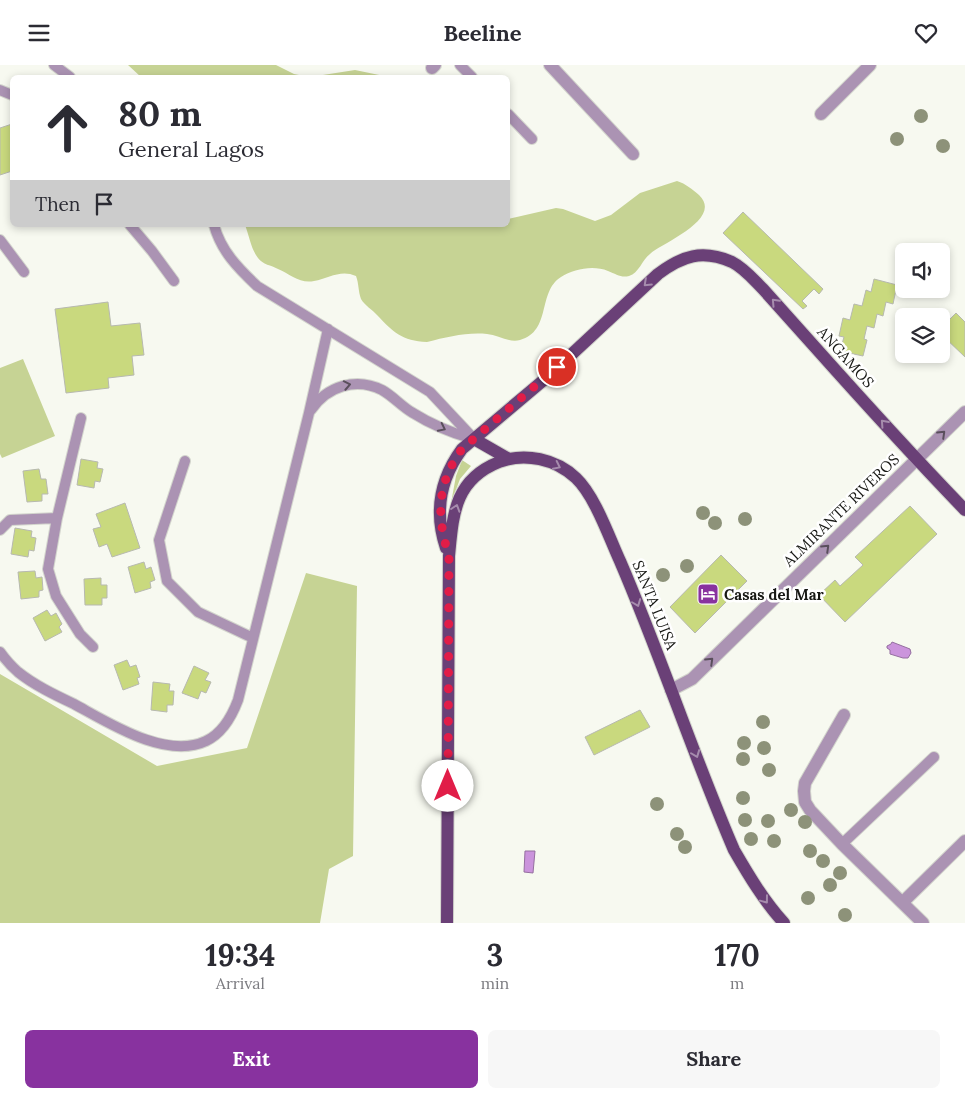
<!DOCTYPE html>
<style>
body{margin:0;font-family:Lora,serif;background:#f7f7f7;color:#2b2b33;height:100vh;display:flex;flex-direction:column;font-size:19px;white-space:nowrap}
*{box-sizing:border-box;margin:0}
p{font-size:16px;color:#7c7c81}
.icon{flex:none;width:28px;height:28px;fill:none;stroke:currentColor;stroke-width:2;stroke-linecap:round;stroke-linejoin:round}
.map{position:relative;height:858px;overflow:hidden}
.sheet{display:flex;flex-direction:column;background:#fff;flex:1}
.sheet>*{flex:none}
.banner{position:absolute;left:10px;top:10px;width:500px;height:152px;border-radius:8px;box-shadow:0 2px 8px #0003;background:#fff;color:#2b2b33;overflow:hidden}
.controls{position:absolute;left:895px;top:178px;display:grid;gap:10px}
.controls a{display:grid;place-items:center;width:55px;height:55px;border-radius:8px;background:#fff;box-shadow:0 2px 8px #0003;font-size:25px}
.pin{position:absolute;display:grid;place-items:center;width:42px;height:42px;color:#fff;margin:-21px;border:2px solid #fff;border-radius:50%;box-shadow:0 1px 5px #0007}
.me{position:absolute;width:55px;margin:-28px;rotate:0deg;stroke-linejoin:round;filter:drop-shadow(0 0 4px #0008)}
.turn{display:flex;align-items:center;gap:18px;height:105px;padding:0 25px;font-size:22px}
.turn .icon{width:65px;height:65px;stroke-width:2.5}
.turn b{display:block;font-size:35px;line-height:42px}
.then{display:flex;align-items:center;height:48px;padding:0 25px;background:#0003;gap:10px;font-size:19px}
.eta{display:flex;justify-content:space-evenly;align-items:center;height:85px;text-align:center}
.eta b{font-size:30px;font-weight:700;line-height:35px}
.action{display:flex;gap:10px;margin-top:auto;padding:10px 25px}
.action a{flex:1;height:58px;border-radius:8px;background:#88329f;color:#fff;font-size:20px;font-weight:700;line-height:58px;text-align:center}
.action a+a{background:#f7f7f7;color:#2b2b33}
header{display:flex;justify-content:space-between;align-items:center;height:65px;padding:0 25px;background:#fff;font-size:22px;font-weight:700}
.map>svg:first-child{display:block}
.green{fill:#c6d394}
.water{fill:#cb94dc;stroke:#956fa0}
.building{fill:#c9d97e;stroke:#b7b9b0}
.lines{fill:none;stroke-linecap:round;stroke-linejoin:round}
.service-casing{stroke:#d3d5cd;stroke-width:12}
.minor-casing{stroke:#d3d5cd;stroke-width:14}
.primary-casing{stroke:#d3d5cd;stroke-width:14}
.service{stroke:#ab93b3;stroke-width:10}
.minor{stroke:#ab93b3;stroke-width:12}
.primary{stroke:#6a4077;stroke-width:12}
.tree{fill:#8d9279}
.oneway{stroke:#a68cad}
.oneway2{stroke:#5a4f5c}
.route{stroke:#e11d48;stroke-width:9;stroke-dasharray:0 16.2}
.labels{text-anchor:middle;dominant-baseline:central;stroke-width:5;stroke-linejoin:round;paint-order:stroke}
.street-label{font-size:15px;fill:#171814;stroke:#fff}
.poi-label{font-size:15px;font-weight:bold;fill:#171814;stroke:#fff;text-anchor:start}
</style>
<header><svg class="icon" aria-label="menu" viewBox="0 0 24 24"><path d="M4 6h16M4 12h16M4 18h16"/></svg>Beeline<svg class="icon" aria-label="heart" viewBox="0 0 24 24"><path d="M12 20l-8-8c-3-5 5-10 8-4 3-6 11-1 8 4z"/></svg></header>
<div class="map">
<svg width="965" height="858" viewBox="0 0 965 858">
<rect width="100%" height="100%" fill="#f7f9f0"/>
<path class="green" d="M128,0h148l18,9 15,3h-168z
M355,5l29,6 19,1h-93z
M677,116c9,3 15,8 22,14 25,24 -37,48 -49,59 -8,6 -11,19 -21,22 -8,2 -13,-2 -21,-5 -15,-6 -34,-2 -47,6 -24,15 -9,54 -41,63 -11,3 -22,-5 -33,-6 -20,-2 -40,3 -60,8 -25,-1 -34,-10 -50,-27 -5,-6 -12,-9 -16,-16 -3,-8 -2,-15 -5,-23 -15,-7 -27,2 -42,5 -14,3 -24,-7 -36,-12 -7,-4 -15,-4 -20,-11 -7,-9 -9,-23 -13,-33h263v-6l48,-11 7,1 32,12 16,-6 29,-22z
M23,294l32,77 -53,22 -2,-4v-86z
M462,395l9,6 -11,13 -9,24 5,-27z
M306,508l51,13 -4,270 -24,13 -9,54h-320v-249l157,92 90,-18z"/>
<path class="water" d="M892,577l18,7 1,4 -3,5h-5l-13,-4v-4l-3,-2v-2l4,-2z
M525,786h10l-2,22 -9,-1z"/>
<path class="building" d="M12,59v47l-12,4v-47z
M743,147l80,77 -4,5 -5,-5 -12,12 5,5 -4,3 -80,-76z
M874,214l23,6 -4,19 -7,-2 -3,14 -6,-2 -3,14 -7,-2 -3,13 3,1 -4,16 -23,-5 4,-14 -5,-1 4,-18 7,2 4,-16 8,2 4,-16 5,2z
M108,237l3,24 29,-3 4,32 -12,1 2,19 -26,3 1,10 -43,5 -11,-84z
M956,248l9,9v35l-24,-23v-6z
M81,394l17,3 -1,6 6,1 -3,13 -5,-1 -1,7 -17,-3z
M39,404l2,10h5l2,15h-6v7l-15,1 -4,-31z
M125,438l15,45 -28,9 -5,-13 -8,3 -6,-18 8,-2 -5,-13z
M910,441l27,28 -92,88 -26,-27 16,-15 5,6 23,-21 -8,-8z
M15,463l17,3 -1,6 5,1 -2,13 -5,-1 -1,7 -17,-3z
M721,490l26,26 -52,52 -25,-26z
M144,497l2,7 5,-2 4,13 -5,2 1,6 -16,5 -7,-26z
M35,506l1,7 6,-1 1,13 -4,1v6l-18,2 -3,-27z
M101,513v7h6v13h-5v7h-17l-1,-26z
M47,545l4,6 5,-3 6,11 -3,3 3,5 -17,9 -12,-23z
M127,595l3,7 6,-2 4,12 -3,1 2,6 -16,6 -9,-25z
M194,601l15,7 -4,7 6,2 -5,11 -5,-2 -3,8 -16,-6z
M153,617l17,2 -1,7h5l-1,14h-6v7l-16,-2z
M640,645l10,17 -56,28 -9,-18z"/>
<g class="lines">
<g class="service-casing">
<path id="service" d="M54,0l16,12
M460,0l12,12
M0,25l12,5
M508,49l24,25
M130,160l22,26 22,30
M214,160c7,26 24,43 43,61l173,106 44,47
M0,175l24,32
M311,345c16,-24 45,-33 71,-20 11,6 20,17 31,23 19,12 39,20 60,26
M81,353l-24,100 -9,51 8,27 24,38 13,13
M185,396l-26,79 8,41 31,31 55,26
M0,465l10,-10 47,-2
M0,587c5,7 11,14 18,20 16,13 37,23 56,32 35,19 92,56 132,37 17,-8 26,-25 32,-41l71,-287 19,-84
M842,779l92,-87"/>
</g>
<g class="minor-casing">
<path id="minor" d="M550,0l83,89
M432,3l3,-3
M821,49l49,-49
M671,625l21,-11 273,-267
M844,650l-39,68 -1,8 1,11 5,8 32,34 81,79
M903,837l62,-61"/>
</g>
<g class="primary-casing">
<path id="primary" d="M474,374l35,20
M446,483c-12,-36 -6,-69 16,-99l83,-70 113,-105c24,-18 44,-25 74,-12 12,6 21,17 31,27 17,19 34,38 51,57 49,55 99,110 151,164
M447,858l2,-367c4,-41 5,-76 50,-94 26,-10 57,-3 77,16 19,18 33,59 44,83 41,95 73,194 114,289 15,26 30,51 50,73"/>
</g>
<use href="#service" class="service"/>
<use href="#minor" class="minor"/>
<use href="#primary" class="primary"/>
</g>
<g class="tree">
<circle cx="921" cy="51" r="7"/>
<circle cx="897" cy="74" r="7"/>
<circle cx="943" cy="81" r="7"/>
<circle cx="703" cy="448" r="7"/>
<circle cx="745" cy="454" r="7"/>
<circle cx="715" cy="458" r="7"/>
<circle cx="687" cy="501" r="7"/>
<circle cx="663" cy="510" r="7"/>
<circle cx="763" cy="657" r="7"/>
<circle cx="744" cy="678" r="7"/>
<circle cx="764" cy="683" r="7"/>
<circle cx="743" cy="694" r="7"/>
<circle cx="769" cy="705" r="7"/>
<circle cx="743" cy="733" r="7"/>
<circle cx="657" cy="739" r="7"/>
<circle cx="791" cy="745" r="7"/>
<circle cx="745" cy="755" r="7"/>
<circle cx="768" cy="756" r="7"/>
<circle cx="805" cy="757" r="7"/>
<circle cx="677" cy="769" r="7"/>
<circle cx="751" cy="774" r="7"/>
<circle cx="774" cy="776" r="7"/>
<circle cx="685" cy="782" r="7"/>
<circle cx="810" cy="786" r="7"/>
<circle cx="823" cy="796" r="7"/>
<circle cx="840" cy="808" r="7"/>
<circle cx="830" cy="820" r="7"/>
<circle cx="808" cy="833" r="7"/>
<circle cx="845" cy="850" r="7"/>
</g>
<defs><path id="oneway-chevron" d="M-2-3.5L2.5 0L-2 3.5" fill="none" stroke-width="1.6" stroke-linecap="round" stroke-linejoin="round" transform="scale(1.25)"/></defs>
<g class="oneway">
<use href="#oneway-chevron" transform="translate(647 218) rotate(137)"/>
<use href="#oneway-chevron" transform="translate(775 237) rotate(-133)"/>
<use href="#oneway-chevron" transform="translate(884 358) rotate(-132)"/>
<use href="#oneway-chevron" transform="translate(557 401) rotate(26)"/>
<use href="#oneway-chevron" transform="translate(456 443) rotate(-72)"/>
<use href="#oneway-chevron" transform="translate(637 538) rotate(69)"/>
<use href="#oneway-chevron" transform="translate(696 689) rotate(69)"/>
<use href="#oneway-chevron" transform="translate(765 835) rotate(53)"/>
</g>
<g class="oneway2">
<use href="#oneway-chevron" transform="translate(347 320) rotate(-11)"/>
<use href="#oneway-chevron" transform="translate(442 363) rotate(26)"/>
<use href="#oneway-chevron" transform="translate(942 369) rotate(-44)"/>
<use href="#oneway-chevron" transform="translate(826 483) rotate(-44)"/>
<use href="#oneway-chevron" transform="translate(710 596) rotate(-44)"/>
</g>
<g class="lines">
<path class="route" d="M448,721l1,-230c-13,-40 -12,-73 13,-107l95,-82"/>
</g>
<defs>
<g id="hotel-square" transform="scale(1.125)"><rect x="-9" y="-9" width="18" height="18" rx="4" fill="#88329f" stroke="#fff"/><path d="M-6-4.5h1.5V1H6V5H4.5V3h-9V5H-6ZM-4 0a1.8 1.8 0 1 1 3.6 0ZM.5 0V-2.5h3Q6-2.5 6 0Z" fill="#fff"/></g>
</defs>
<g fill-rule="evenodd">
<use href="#hotel-square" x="708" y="529"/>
</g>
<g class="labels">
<g class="street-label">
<text transform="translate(846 292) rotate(48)">ANGAMOS</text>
<text transform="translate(841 445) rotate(-44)">ALMIRANTE RIVEROS</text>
<text transform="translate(655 540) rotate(68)">SANTA LUISA</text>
</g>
<g class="poi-label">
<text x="724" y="529">Casas del Mar</text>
</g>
</g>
</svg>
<div class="controls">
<a><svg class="icon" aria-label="sound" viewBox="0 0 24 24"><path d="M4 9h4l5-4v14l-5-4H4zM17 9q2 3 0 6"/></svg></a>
<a><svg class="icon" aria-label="layers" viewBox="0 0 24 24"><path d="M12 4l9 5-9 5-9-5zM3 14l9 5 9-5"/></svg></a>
</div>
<div class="pin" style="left:557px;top:302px;background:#d93025"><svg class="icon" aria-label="arrive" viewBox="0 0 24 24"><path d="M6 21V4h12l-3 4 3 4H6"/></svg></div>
<svg class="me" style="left:448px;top:721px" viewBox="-20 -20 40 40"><circle r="19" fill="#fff"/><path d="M0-13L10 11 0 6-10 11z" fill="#e11d48"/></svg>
<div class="banner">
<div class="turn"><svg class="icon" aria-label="ahead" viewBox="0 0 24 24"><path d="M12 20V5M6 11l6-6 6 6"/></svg><div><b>80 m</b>General Lagos</div></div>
<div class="then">Then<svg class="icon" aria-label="arrive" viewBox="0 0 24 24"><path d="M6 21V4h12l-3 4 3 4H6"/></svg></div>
</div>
</div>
<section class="sheet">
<div class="eta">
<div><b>19:34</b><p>Arrival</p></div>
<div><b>3</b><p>min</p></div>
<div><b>170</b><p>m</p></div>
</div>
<div class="action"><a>Exit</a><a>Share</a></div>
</section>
